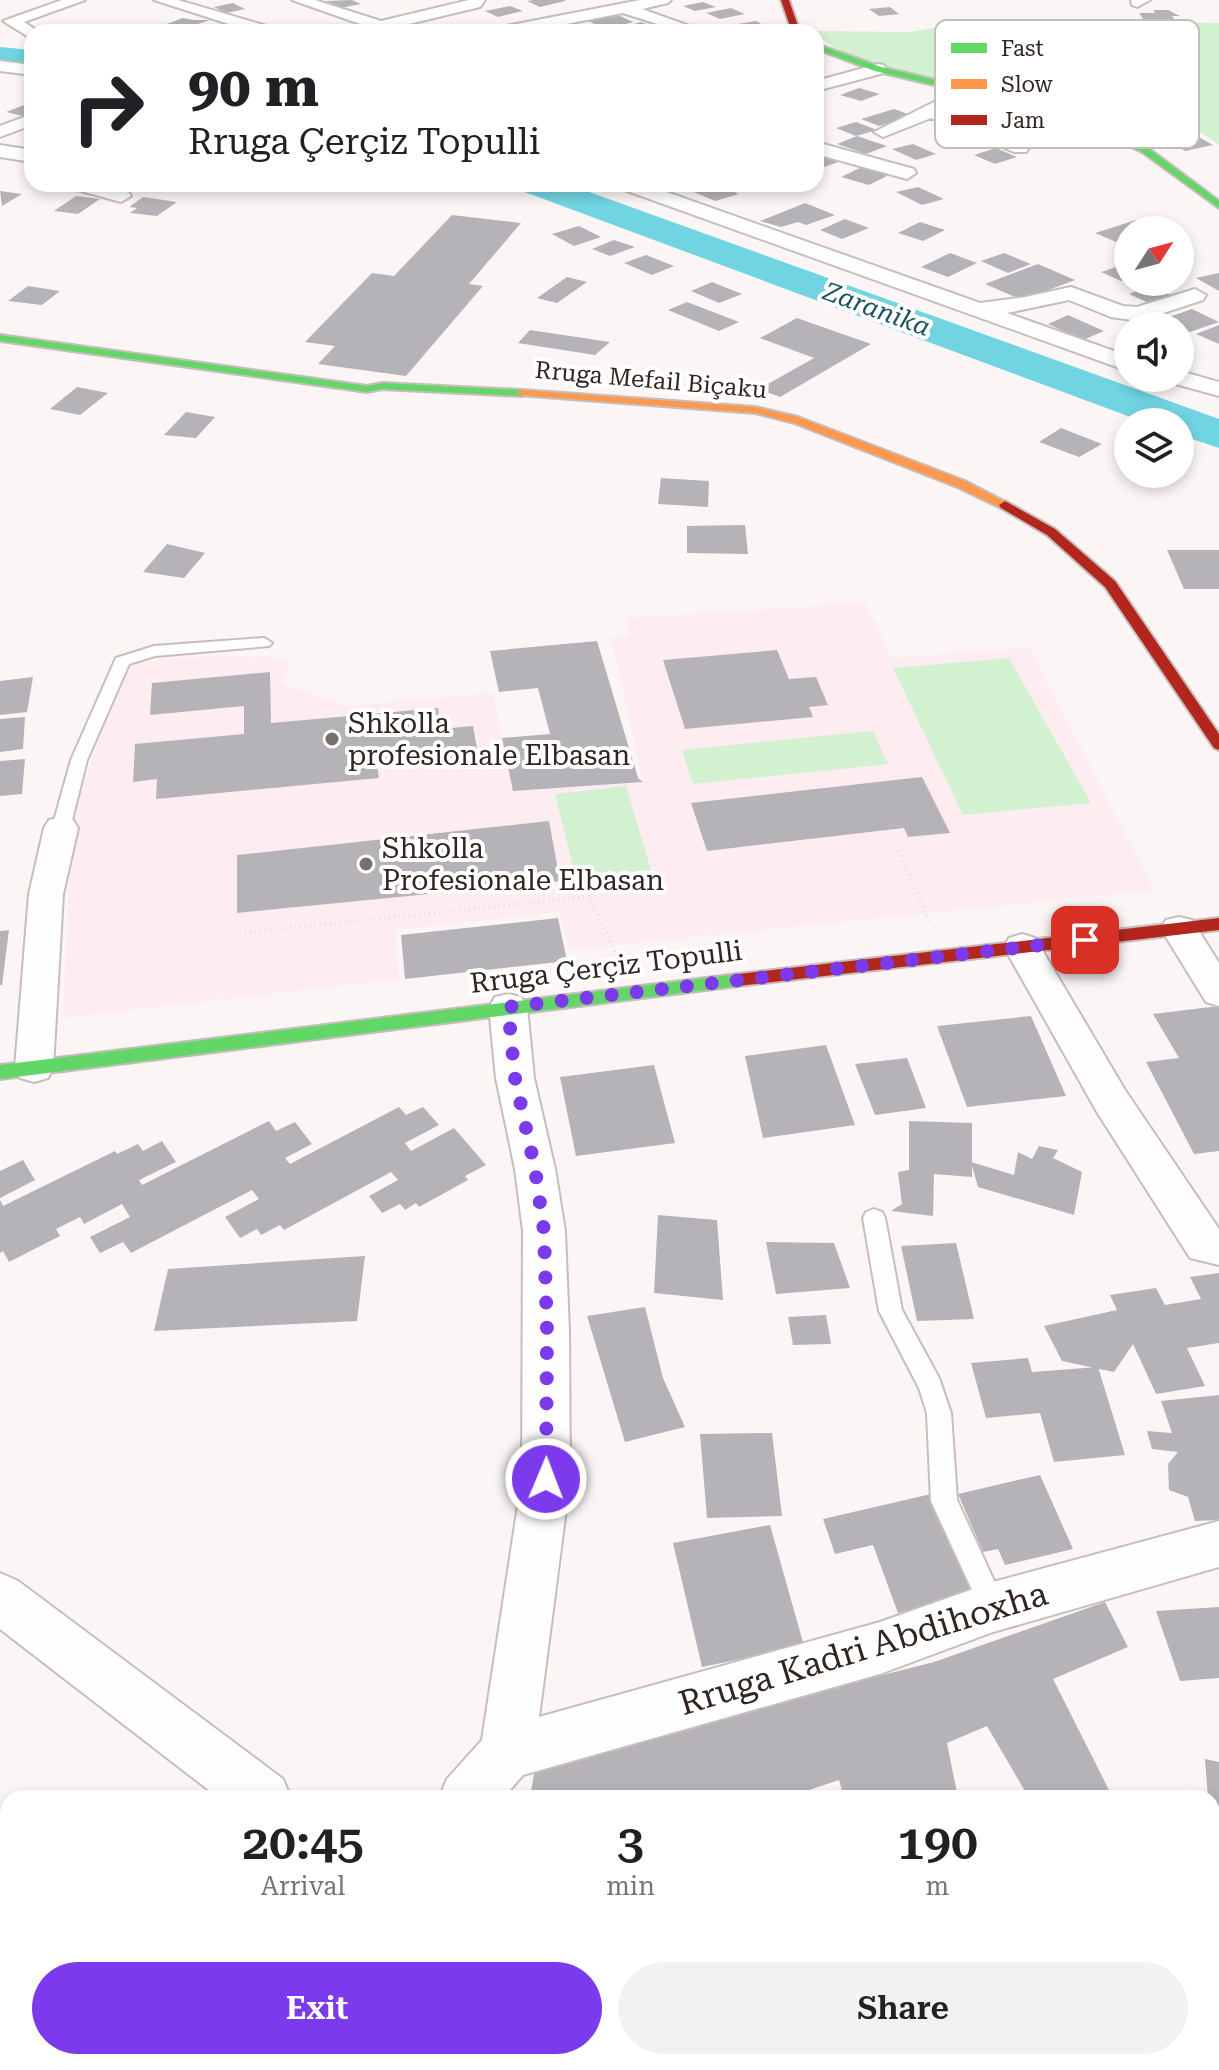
<!DOCTYPE html>
<meta charset="utf-8">
<style>
body{margin:0;font-family:"Roboto Serif",serif;background:#f2f2f2;color:#202124;height:100vh;display:flex;flex-direction:column;font-size:30px;white-space:nowrap}
*{box-sizing:border-box;margin:0}
p{font-size:26px;color:#757577}
.icon{flex:none;width:44px;height:44px;fill:none;stroke:currentColor;stroke-width:2;stroke-linecap:round;stroke-linejoin:round}
.map{position:relative;flex:1;overflow:hidden}
.details{position:absolute;left:0px;top:1790px;width:1220px;height:280px;display:flex;flex-direction:column;background:#fff;border-radius:24px 24px 0 0;box-shadow:0 4px 12px #0003}
.details>*{flex:none}
.top-card{position:absolute;left:24px;top:24px;width:800px;height:168px;border-radius:24px;box-shadow:0 4px 12px #0003;background:#fff;color:#202124;overflow:hidden}
.needle{width:52px;rotate:54deg}
.buttons{position:absolute;left:1114px;top:216px;display:grid;gap:16px}
.buttons a{display:grid;place-items:center;width:80px;height:80px;border-radius:50%;background:#fff;box-shadow:0 4px 12px #0003;font-size:40px}
.pin{position:absolute;display:grid;place-items:center;width:68px;height:68px;color:#fff;margin:-34px;border-radius:16px;box-shadow:0 4px 12px #0006}
.me{position:absolute;width:88px;margin:-44px;rotate:1deg;stroke-linejoin:round;filter:drop-shadow(0 0 6px #0008)}
.turn{display:flex;align-items:center;gap:28px;height:168px;padding:0 32px;font-size:36px}
.turn .icon{width:104px;height:104px;stroke-width:2.5}
.turn b{display:block;font-size:56px;line-height:68px}
.eta{display:flex;justify-content:space-evenly;align-items:center;height:136px;text-align:center}
.eta b{font-size:48px;font-weight:600;line-height:56px}
.button{display:flex;gap:16px;margin-top:auto;padding:16px 32px}
.button a{flex:1;height:92px;border-radius:48px;background:#7c3aed;color:#fff;font-size:32px;font-weight:600;line-height:92px;text-align:center}
.button a+a{background:#f2f2f2;color:#202124}
.map>svg:first-child{display:block}
.education{fill:#fdedf1}
.green{fill:#d1f1d0}
.lines{fill:none;stroke-linecap:round;stroke-linejoin:round}
.river{fill:#70d4e1;fill-rule:evenodd}
.building{fill:#b6b3b8}
.lane-casing{stroke:#c7bebb;stroke-width:4}
.street-casing{stroke:#c7bebb;stroke-width:4}
.fast-casing{stroke:#c7bebb;stroke-width:4}
.slow-casing{stroke:#c7bebb;stroke-width:4}
.jam-casing{stroke:#c7bebb;stroke-width:4}
.path{stroke:#e2e1e1;stroke-width:4;stroke-dasharray:1 4;stroke-linecap:butt}
.lane{fill:#fefefe;fill-rule:evenodd}
.street{fill:#fefefe;fill-rule:evenodd}
.fast{fill:#63d668;fill-rule:evenodd}
.slow{fill:#ff974d;fill-rule:evenodd}
.jam{fill:#b3261e;fill-rule:evenodd}
.route{stroke:#7c3aed;stroke-width:14;stroke-dasharray:0 25.2}
.poi-dot{fill:#786e6b;stroke:#fff;stroke-width:3}
.labels{text-anchor:middle;dominant-baseline:central;stroke-width:8;stroke-linejoin:round;paint-order:stroke}
.far-street-label{font-size:24px;fill:#322521;stroke:#fff}
.far-water-label{font-size:26px;font-style:italic;fill:#1a545c;stroke:#fff}
.poi-label{font-size:28px;fill:#322521;stroke:#fff;text-anchor:start}
.street-label{font-size:28px;fill:#322521;stroke:#fff}
.near-street-label{font-size:34px;fill:#322521;stroke:#fff}
.key{fill:#fff;stroke:#c2bebc;stroke-width:2}
.key-label{font-size:22px;fill:#322521}
</style>
<div class="map">
<svg width="1219" height="2070" viewBox="0 0 1219 2070">
<rect width="100%" height="100%" fill="#fbf6f5"/>
<path class="education" d="M866,603l26,55 138,-10 124,242 -586,60 -8,-38 -165,18 4,49 -336,39 9,-201 48,-137 14,-15 30,-7 101,-2 24,6 -7,21 65,23 146,-13 20,98 130,-9 -32,-145 18,-2 -3,-17z"/>
<path class="green" d="M1046,20l173,3v122c-64,-47 -143,-70 -220,-84l-38,22c-41,-10 -121,-20 -147,-52l97,1 27,-5z
M1009,658l82,145 -128,12 -70,-147z
M873,731l15,33 -195,20 -11,-34z
M626,786l25,84 -75,9 -21,-85z"/>
<g class="lines">
<path class="river" d="M0,47l32,3v18l-32,-3z
M516,184h51l652,235v29l-39,-13v-13h-36l-622,-231z"/>
</g>
<path class="building" d="M352,0l9,4 -21,4 -14,-7z
M533,0h32v1l-25,6 -13,-6z
M703,2l13,5 -21,4 -12,-5z
M233,3l12,6 -19,4 -12,-6z
M510,6l13,5 -25,6 -13,-6z
M890,7l9,7 -20,2 -10,-7z
M731,8l14,6 -25,5 -14,-6z
M1153,10h15l12,6h-8l2,3h-31l-4,-6h16z
M616,14l17,8 -27,7 -18,-8z
M183,18l11,2h16l-30,10 -19,-4z
M756,21l14,8 -19,3 -13,-8z
M641,22l18,7 -17,3 -15,-6z
M208,24l19,4 -10,4 -23,-2z
M859,88l21,6 -19,7 -21,-6z
M32,102v13l-5,2 -21,-5z
M894,109l19,7 -34,10 -18,-7z
M856,122l21,8 -21,6 -20,-8z
M1188,131l25,14 -28,6 -27,-16z
M857,136l30,10 -21,8 -29,-10z
M913,144l23,10 -20,6 -24,-11z
M996,148l21,9 -22,7 -21,-9z
M816,153l25,8 -25,9z
M864,166l27,8 -22,11 -28,-8z
M705,184h10l24,10 -24,7 -26,-11z
M918,187l26,12 -22,6 -26,-13z
M0,191l22,3 -20,12z
M76,196l24,3 -22,15 -24,-3z
M143,197l34,5 -20,14 -27,-3 7,-5 -8,-1z
M805,203l30,12 -29,10 -8,-3 -17,5 -21,-6z
M452,215l69,8 -52,61 14,2 -77,90 -88,-12 17,-18 -30,-4 67,-69 22,3z
M845,219l24,9 -27,11 -22,-9z
M1136,220l25,10h-33v17l-33,-14z
M920,222l25,8 -22,11 -25,-8z
M579,226l22,11 -27,9 -22,-12z
M614,240l21,7 -25,9 -18,-7z
M950,253l27,10 -29,14 -27,-10z
M1004,253l27,11 -23,9 -27,-12z
M646,255l28,11 -22,9 -28,-12z
M1128,263v16l-7,2 -20,-9z
M1038,264l37,16 -53,20 -37,-16z
M1219,273v18l-23,-13z
M567,277l20,5 -30,21 -20,-5z
M712,282l30,12 -23,9 -28,-12z
M28,286l32,5 -18,14 -34,-4z
M1151,286l24,11 -22,8 -24,-11z
M687,302l52,20 -20,9 -51,-21z
M1192,309l27,13 -29,10 -27,-13z
M1068,315l36,16 -21,9 -35,-16z
M797,318l74,26 -91,53 -21,-8 55,-31 -54,-20z
M1219,325v19l-23,-10z
M530,330l80,12 -15,13 -77,-12z
M77,387l31,6 -28,22 -30,-6z
M186,412l29,5 -19,21 -32,-3z
M1061,428l41,16 -23,13 -40,-15z
M661,478l48,3 -1,26 -50,-3z
M745,525l3,29 -61,-1v-27z
M167,544l38,9 -21,25 -41,-6z
M1167,550h52v39h-35z
M597,641l41,137 5,4 -130,9 -11,-53 48,-4 -12,-46 -39,4 -9,-41z
M777,650l12,29 27,-2 12,28 -19,2 4,10 -128,12 -22,-69z
M270,672l1,51 167,-15 3,21 32,-3 5,29 -101,10 2,13 -223,21 1,-20 -24,3 2,-38 109,-10v-28l-94,9 2,-32z
M33,677l-6,35 -27,3v-34z
M25,717l-2,32 -23,3v-33z
M25,759l-3,35 -22,2v-35z
M922,777l28,56 -42,4 -4,-9 -197,23 -16,-48z
M549,821l11,60 -323,32v-58z
M558,918l9,43 -162,18 -4,-44z
M9,930l-7,55h-2v-54z
M1219,1006v145l-25,3 -48,-92 33,-4 -26,-44z
M1031,1016l35,80 -99,11 -30,-81z
M826,1045l29,80 -92,13 -18,-82z
M907,1058l19,50 -51,7 -20,-51z
M654,1065l21,78 -99,13 -16,-79z
M399,1107l7,8 17,-8 16,18 -34,18 6,8 43,-23 32,37 -21,11 3,4 -49,27 -3,-4 -11,7 -5,-6 -18,9 -13,-17 29,-16 -7,-8 -107,58 -4,-5 -19,10 -4,-6 -17,9 -15,-21 34,-18 -7,-9 -121,63 -8,-11 -23,11 -10,-16 40,-20 -8,-13 -38,20 -4,-7 -24,12 4,7 -51,26 -6,-11 -3,2v-53l3,6 112,-55 2,3 21,-10 5,7 19,-10 14,21 -37,18 3,5 127,-64 7,10 19,-9 17,22 -27,14 5,6z
M909,1121l63,2v54l-38,-3 -1,42 -42,-5 11,-7 -4,-32 11,-2z
M1039,1146l19,4 -5,8 29,14 -8,43 -96,-28 -7,-25 43,13 4,-23 14,7z
M23,1160l12,20 -35,18v-27z
M658,1215l59,5 6,80 -69,-7z
M766,1242l68,1 16,45 -74,6z
M956,1243l18,76 -57,2 -16,-75z
M365,1256l-8,65 -203,10 14,-62z
M1219,1273v70l-32,5 18,38 -49,8 -23,-50 -19,28 -52,-11 -18,-35 73,-16 -7,-15 46,-7 9,17 36,-6 -11,-22z
M645,1307l18,71 22,49 -60,15 -38,-126z
M826,1315l5,29 -38,1 -5,-28z
M1028,1358l4,14 66,-5 27,88 -71,7 -14,-49 -54,5 -15,-55z
M1219,1395v125l-24,1 -7,-24 -19,-7 -1,-26 10,-12 -26,-3 -5,-18 25,2 -11,-32z
M772,1433l10,83 -75,2 -7,-84z
M1040,1475l33,74 -68,16 -7,-16 -15,3 -25,-58z
M931,1494l41,100 -74,19 -25,-68 -38,9 -12,-35z
M770,1525l34,121 -102,21 -29,-124z
M1105,1602l23,45 -75,32 60,119h-84l-42,-72 -40,17 11,55h-114l-5,-18 -54,18h-288l34,-7 5,-28 398,-101z
M1219,1607v71l-39,3 -24,-70z
M1205,1759l14,3v85l-7,-1v-48h-4z
M0,1819l8,7v96l-8,9z
M1215,1895l4,8v167h-18l-4,-8h15v-166z
M8,1932v110l-8,-8v-92z
M28,2062h231l9,8h-232z
M422,2062h588l2,8h-595z"/>
<g class="lines">
<g class="lane-casing">
<path id="lane" d="M264,638l8,5 -3,3 -114,10 -26,8 -42,96 -17,68 -9,6 -6,-2 -3,-4 19,-68 45,-102 38,-12z
M874,1209l8,3 3,6 17,92 37,68 12,35 6,87 49,107 -4,9 -9,4 -9,-4 -53,-115 -4,-88 -8,-25 -40,-77 -16,-93 3,-6z"/>
</g>
<g class="street-casing">
<path id="street" d="M62,0h23l-61,22 15,10h-7v7l-29,-18z
M154,0h24l99,29 2,3h-25z
M292,0h23l66,21 88,-21h16l-5,7 -100,24z
M640,0h31l-3,3 -26,6 64,23h-24l-59,-19 -98,19h-32l8,-5z
M1131,0h19l-13,7 -5,-2z
M84,27h89l8,5h-105z
M0,61l32,4v10l-32,-4z
M878,64l6,1 2,4 -2,4 -68,18v-10z
M970,84l6,1 3,4 -3,4 -31,18 81,33 3,4 -3,4h-12l-83,-34 -48,19 -9,-5z
M32,114v11l-32,12v-11z
M816,142l98,27 2,4 -9,6 -91,-25z
M0,145l32,5v12l-32,-5z
M67,184h32l29,8 3,4 -10,6 -51,-14z
M616,184h28l336,119 45,-6 46,-10 52,19 14,1 58,-18 11,6 -3,5 -64,21 -28,-4 -42,-17 -62,13 121,43v15l-509,-183z
M1180,371l39,11v14l-47,-13 -4,-5h12z
M61,817l12,3 5,8 -15,66 -10,174 -5,10 -14,4 -14,-4 -5,-10 14,-174 15,-66 5,-8z
M1179,917l13,3 27,43v43l-13,-4 -45,-73 5,-9z
M1022,934l13,4 90,152 94,139v36l-29,-7 -93,-146 -93,-165 5,-9z
M508,994l13,3 6,10 7,71 21,91 10,62 4,100 1,148 -31,238 341,-95 113,-40 226,-61v46l-226,65 -113,42 -357,101 -20,23h-64l8,-19 35,-39 40,-261 1,-248 -8,-62 -19,-91 -7,-71 6,-10z
M0,1573l18,8 265,198 8,19h-72l-219,-169z
M347,2062h63l-3,8h-63z"/>
</g>
<g class="fast-casing">
<path id="fast" d="M816,44l65,23 143,34 72,23 52,24 71,53v7l-77,-56 -52,-24 -72,-23 -143,-34 -59,-22z
M0,335l367,51 15,-3 140,7 6,3 -6,3 -140,-7 -15,3 -367,-51z
M738,974l9,6 -9,6 -738,93v-14z"/>
</g>
<g class="slow-casing">
<path id="slow" d="M522,390l233,17 43,10 167,64 46,24 -10,3 -44,-21 -163,-64 -39,-10 -237,-18 -2,-2z"/>
</g>
<g class="jam-casing">
<path id="jam" d="M781,0h8l11,32h-8z
M1005,501l50,28 60,52 104,153v16l-5,-2 -109,-161 -58,-52 -46,-27 -2,-3z
M1219,918v12l-481,56 -9,-6 9,-6z"/>
</g>
<path class="path" d="M899,851l31,73
M245,932l344,-35 30,63"/>
<use href="#lane" class="lane"/>
<use href="#street" class="street"/>
<use href="#fast" class="fast"/>
<use href="#slow" class="slow"/>
<use href="#jam" class="jam"/>
</g>
<g class="lines">
<path class="route" d="M546,1479l1,-148 -3,-100 -9,-62 -20,-91 -7,-71 577,-67"/>
</g>
<g class="poi-dot">
<circle cx="332" cy="739" r="8"/>
<circle cx="366" cy="864" r="8"/>
</g>
<g class="labels">
<g class="far-street-label">
<text transform="translate(651 380) rotate(5)">Rruga Mefail Biçaku</text>
</g>
<g class="far-water-label">
<text transform="translate(877 309) rotate(20)">Zaranika</text>
</g>
<g class="poi-label">
<text x="348" y="723">Shkolla<tspan x="348" dy="32">profesionale Elbasan</tspan></text>
<text x="382" y="848">Shkolla<tspan x="382" dy="32">Profesionale Elbasan</tspan></text>
</g>
<g class="street-label">
<text transform="translate(606 967) rotate(-7)">Rruga Çerçiz Topulli</text>
</g>
<g class="near-street-label">
<text transform="translate(863 1648) rotate(-17)">Rruga Kadri Abdihoxha</text>
</g>
</g>
<rect x="935" y="20" width="264" height="128" rx="12" class="key"/>
<rect x="951" y="43" width="36" height="10" fill="#63d668"/>
<rect x="951" y="79" width="36" height="10" fill="#ff974d"/>
<rect x="951" y="115" width="36" height="10" fill="#b3261e"/>
<g class="key-label">
<text x="1001" y="56">Fast</text>
<text x="1001" y="92">Slow</text>
<text x="1001" y="128">Jam</text>
</g>
</svg>
<div class="buttons">
<a><svg class="needle" viewBox="-14 -14 28 28"><path d="M0-13l5 13h-10z" fill="#e53935"/><path d="M0 13l5-13h-10z" fill="#757577"/></svg></a>
<a><svg class="icon" aria-label="sound" viewBox="0 0 24 24"><path d="M4 9h4l5-4v14l-5-4H4zM17 9q2 3 0 6"/></svg></a>
<a><svg class="icon" aria-label="layers" viewBox="0 0 24 24"><path d="M12 4l9 5-9 5-9-5zM3 14l9 5 9-5"/></svg></a>
</div>
<div class="pin" style="left:1085px;top:940px;background:#d93025"><svg class="icon" aria-label="arrive" viewBox="0 0 24 24"><path d="M6 21V4h12l-3 4 3 4H6"/></svg></div>
<svg class="me" style="left:546px;top:1479px" viewBox="-20 -20 40 40"><circle r="17" fill="#7c3aed" stroke="#fff" stroke-width="3"/><path d="M0-11L8 9 0 5-8 9z" fill="#fff"/></svg>
<div class="top-card">
<div class="turn"><svg class="icon" aria-label="right" viewBox="0 0 24 24"><path d="M7 20v-9h11M14 6l5 5-5 5"/></svg><div><b>90 m</b>Rruga Çerçiz Topulli</div></div>
</div>
<section class="details">
<div class="eta">
<div><b>20:45</b><p>Arrival</p></div>
<div><b>3</b><p>min</p></div>
<div><b>190</b><p>m</p></div>
</div>
<div class="button"><a>Exit</a><a>Share</a></div>
</section>
</div>
